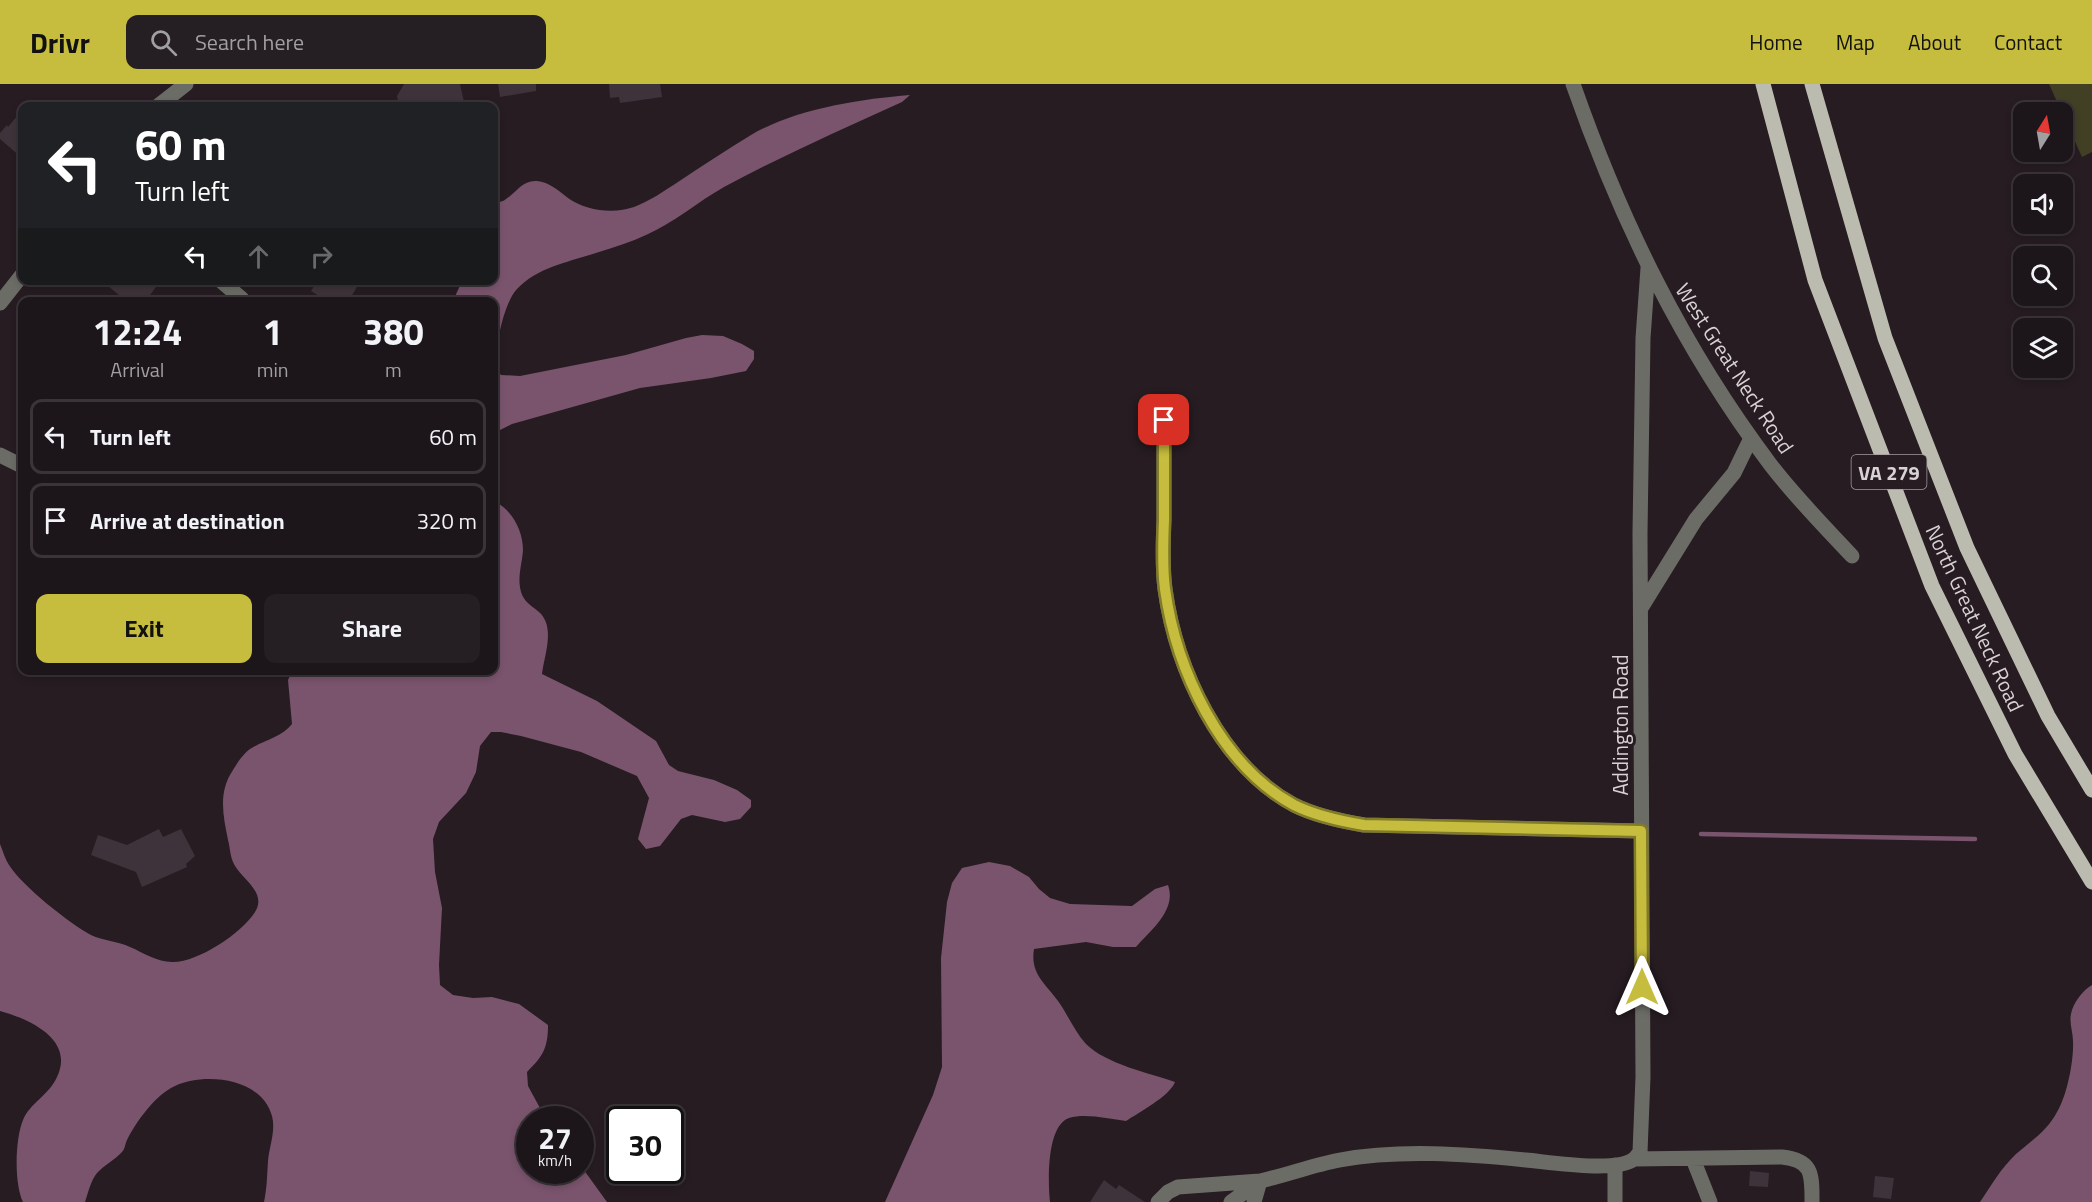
<!DOCTYPE html>
<style>
body{margin:0;font-family:"Titillium Web",sans-serif;background:#251e23;color:#f1f3f6;height:100vh;display:flex;flex-direction:column;font-size:22px;white-space:nowrap}
*{box-sizing:border-box;margin:0}
p{font-size:20px;color:#a09fa2}
.icon{flex:none;width:33px;height:33px;fill:none;stroke:currentColor;stroke-width:2;stroke-linecap:round;stroke-linejoin:round}
.map{position:relative;flex:1;overflow:hidden}
.drawer{position:absolute;left:18px;top:213px;width:480px;height:378px;display:flex;flex-direction:column;background:#1c151a;border-radius:12px;box-shadow:0 3px 9px #0003,0 0 0 2px #3a3439}
.drawer>*{flex:none}
.hud{position:absolute;left:18px;top:18px;width:480px;height:183px;border-radius:12px;box-shadow:0 3px 9px #0003,0 0 0 2px #3a3439;background:#202124;color:#fff;overflow:hidden}
.needle{width:39px;rotate:11deg}
.controls{position:absolute;left:2013px;top:18px;display:grid;gap:12px}
.controls a{display:grid;place-items:center;width:60px;height:60px;border-radius:12px;background:#1c151a;box-shadow:0 3px 9px #0003,0 0 0 2px #3a3439;font-size:30px}
.speed{position:absolute;left:516px;top:1022px;display:flex;gap:12px;font-size:30px;font-weight:700;text-align:center}
.speed>*{display:grid;place-content:center;width:78px;height:78px;border-radius:50%;background:#1c151a;box-shadow:0 3px 9px #0003,0 0 0 2px #3a3439;line-height:1}
.speed small{font-size:15px;font-weight:400}
.speed .limit{border:3px solid #111;border-radius:9px;background:#fff;color:#111}
.pin{position:absolute;display:grid;place-items:center;width:51px;height:51px;color:#fff;margin:-26px;border-radius:12px;box-shadow:0 3px 9px #0006}
.me{position:absolute;width:66px;margin:-33px;rotate:0deg;stroke-linejoin:round;filter:drop-shadow(0 0 4px #0008)}
.turn{display:flex;align-items:center;gap:21px;height:126px;padding:0 18px;font-size:27px}
.turn .icon{width:78px;height:78px;stroke-width:2.5}
.turn b{display:block;font-size:42px;line-height:51px}
.lanes{display:flex;align-items:center;height:57px;padding:0 18px;background:#0003;justify-content:center;gap:30px;direction:ltr}
.lanes .off{opacity:.35}
.eta{display:flex;justify-content:space-evenly;align-items:center;height:102px;text-align:center}
.eta b{font-size:36px;font-weight:700;line-height:42px}
.button{display:flex;gap:12px;margin-top:auto;padding:12px 18px}
.button a{flex:1;height:69px;border-radius:12px;background:#c6bc3d;color:#111;font-size:24px;font-weight:700;line-height:69px;text-align:center}
.button a+a{background:#251e23;color:#f1f3f6}
ul{padding:0;list-style:none}
li{display:flex;align-items:center;gap:18px;height:75px;margin:0 12px 9px;padding:0 6px;border:3px solid #3a3439;border-radius:12px}
li div{flex:1}
li b{display:block;font-size:22px}
li em{font-style:normal}
header{display:flex;align-items:center;gap:36px;box-sizing:border-box;height:84px;padding:0 30px;background:#c6bc3d;color:#111}
header strong{font-size:28px}
nav{display:flex;gap:33px;margin-inline-start:auto;font-size:21px}
.search{width:420px;height:54px;background:#251e23;display:flex;align-items:center;gap:15px;box-sizing:border-box;padding:0 21px;border-radius:12px;color:#a09fa2;font-size:22px}
.map>svg:first-child{display:block}
.green{fill:#413f24}
.water{fill:#7a546d}
.lines{fill:none;stroke-linecap:round;stroke-linejoin:round}
.stream{stroke:#7a546d;stroke-width:4.5}
.building{fill:#3e333a}
.minor{stroke:#6c6c67;stroke-width:15}
.major{stroke:#bbbbaf;stroke-width:15}
.route-casing{stroke:#817a28;stroke-width:15}
.route{stroke:#c6bc3d;stroke-width:10}
.labels{text-anchor:middle;dominant-baseline:central;stroke-width:6;stroke-linejoin:round;paint-order:stroke}
.shield{fill:#261c22;stroke:#a39b9f;stroke-width:1.5}
.shield-label{font-size:20px;font-weight:bold;fill:#d8d1d5}
.street-label{font-size:21px;fill:#d8d1d5;stroke:#261c22}
</style>
<header>
<strong>Drivr</strong>
<div class="search"><svg class="icon" aria-label="search" viewBox="0 0 24 24"><circle cx="10" cy="10" r="6"/><path d="M15 15l6 6"/></svg>Search here</div>
<nav><a>Home</a><a>Map</a><a>About</a><a>Contact</a></nav>
</header>
<div class="map">
<svg width="2092" height="1118" viewBox="0 0 2092 1118">
<rect width="100%" height="100%" fill="#261c22"/>
<path class="green" d="M2049,0h43v68l-10,5z"/>
<path class="water" d="M910,11l-8,7c-60,27 -120,54 -178,85 -25,14 -52,37 -78,48 -15,7 -31,12 -47,17 -29,10 -60,14 -82,37 -14,15 -21,58 -23,78l7,8 19,1 106,-21 60,-17 16,-3 21,1 19,8 12,7v8l-8,12 -35,7 -71,10 -128,36 -18,9v-131l-41,-1 9,-20 32,-1v-77c4,-1 9,-1 12,-4 11,-7 16,-19 31,-18 12,1 22,10 31,17 18,13 46,16 66,9 16,-6 30,-16 44,-25 24,-16 48,-32 73,-47 44,-26 109,-36 159,-40z
M494,417c17,8 29,29 29,49 -1,15 -6,27 -2,42 3,10 11,14 18,20 17,15 5,44 3,62l55,27 59,40 13,24 9,6 36,9 23,10 14,10v7l-11,12 -15,3 -33,-7 -11,4 -21,27 -14,3 -8,-10 11,-41 -12,-22 -56,-24 -60,-16 -20,-4h-10l-11,14 -4,26 -10,21 -27,29 -6,17 2,33 7,36 -3,57 1,20 13,10 20,3 19,-1 27,7 29,21c0,23 -5,31 -21,47l1,14 18,33h-16v51h50l1,-4 26,36h-343c3,-14 3,-26 4,-41 1,-14 8,-30 4,-45 -10,-38 -67,-44 -97,-30 -19,8 -39,36 -48,54 -2,4 -2,9 -5,12 -7,8 -18,13 -25,21 -6,7 -9,20 -12,29h-62c-9,-18 -8,-63 0,-82 7,-17 26,-25 34,-43 18,-38 -28,-58 -57,-66v-167c3,7 5,15 9,21 13,21 60,58 82,70 12,6 27,6 39,12 14,6 27,15 42,15 25,1 70,-29 83,-50 13,-21 -16,-34 -22,-50 -3,-7 -3,-15 -5,-22 -5,-25 -10,-48 5,-70 4,-7 11,-17 17,-21 14,-9 32,-12 42,-25l-4,-44 4,-9 202,-1z
M989,778l21,4 19,11 10,12 11,9 20,6 62,2 23,-17 13,-4c9,25 -17,45 -32,62h-23l-27,-5 -52,7c-4,25 11,34 24,52 10,14 17,31 28,43 20,20 63,29 89,38 -5,14 -37,31 -49,39 -17,-2 -40,-8 -57,-3 -23,8 -21,65 -19,84h-165l48,-107 9,-28 -1,-109 6,-56 5,-19 10,-15z
M2092,901v217h-112c11,-16 21,-34 36,-48 15,-13 31,-23 41,-42 10,-16 17,-52 16,-71 0,-8 -4,-19 -2,-27 2,-11 12,-24 21,-29z"/>
<g class="lines">
<path class="stream" d="M1701,750l274,5"/>
</g>
<path class="building" d="M404,0h56l4,18 -7,2v2h-58l-2,-10z
M498,0h38v7l-36,6z
M609,0h51l2,13 -42,6 -1,-6 -9,1z
M22,26v48l-22,-19v-6l7,-8 1,2z
M101,196h60l-16,22h-18z
M318,196h43l-13,22h-20l-17,-11z
M159,745l4,8 18,-8 14,27 -9,8 1,3 -45,20 -6,-15 -45,-17 7,-20 29,10z
M1750,1087l19,2 -1,14 -19,-1z
M1875,1092l19,2 -3,21 -18,-2z
M1104,1096l12,9 3,-4 26,17h-55z"/>
<g class="lines">
<path class="minor" d="M1573,0c48,137 109,263 197,380 25,33 54,62 82,92
M158,22l28,-22
M220,196l22,19
M0,219l22,-28
M1164,336c0,33 0,67 0,100 -1,23 -2,46 1,69 11,80 55,176 129,216 22,11 46,16 70,20l277,6
M0,371l22,11
M1641,524l55,-89 38,-46 17,-35
M1635,1075l147,-2c31,3 30,18 30,45
M1693,1075l17,43
M1615,1081v37
M1158,1118l10,-10 10,-5 82,-6 -29,21
M1254,1118l6,-21c27,-6 53,-16 80,-21 59,-11 126,-6 186,0 23,2 91,13 108,-1 1,0 5,-6 6,-7l3,-75 -3,-544 3,-195 5,-70"/>
<path class="major" d="M1763,0l52,196 117,306 83,168 77,128
M1812,0l73,254 82,210 81,168 44,74"/>
</g>
<g class="lines">
<g class="route-casing">
<path id="route" d="M1164,336c0,33 0,67 0,100 -1,23 -2,46 1,69 11,80 55,176 129,216 22,11 46,16 70,20l277,6 1,156"/>
</g>
<use href="#route" class="route"/>
</g>
<g class="labels">
<rect class="shield" x="1851.5" y="371" width="75" height="34" rx="4.5"/>
<g class="shield-label">
<text x="1889" y="388">VA 279</text>
</g>
<g class="street-label">
<text transform="translate(1735 284) rotate(57)">West Great Neck Road</text>
<text transform="translate(1975 534) rotate(65)">North Great Neck Road</text>
<text transform="translate(1620 641) rotate(-90)">Addington Road</text>
</g>
</g>
</svg>
<div class="controls">
<a><svg class="needle" viewBox="-14 -14 28 28"><path d="M0-13l5 13h-10z" fill="#e53935"/><path d="M0 13l5-13h-10z" fill="#a09fa2"/></svg></a>
<a><svg class="icon" aria-label="sound" viewBox="0 0 24 24"><path d="M4 9h4l5-4v14l-5-4H4zM17 9q2 3 0 6"/></svg></a>
<a><svg class="icon" aria-label="search" viewBox="0 0 24 24"><circle cx="10" cy="10" r="6"/><path d="M15 15l6 6"/></svg></a>
<a><svg class="icon" aria-label="layers" viewBox="0 0 24 24"><path d="M12 4l9 5-9 5-9-5zM3 14l9 5 9-5"/></svg></a>
</div>
<div class="speed"><div>27<small>km/h</small></div><div class="limit">30</div></div>
<div class="pin" style="left:1164px;top:336px;background:#d93025"><svg class="icon" aria-label="arrive" viewBox="0 0 24 24"><path d="M6 21V4h12l-3 4 3 4H6"/></svg></div>
<svg class="me" style="left:1642px;top:903px" viewBox="-20 -20 40 40"><path d="M0-17L14 15 0 8-14 15z" fill="#c6bc3d" stroke="#fff" stroke-width="4"/></svg>
<div class="hud">
<div class="turn"><svg class="icon" aria-label="left" viewBox="0 0 24 24"><path d="M17 20v-9H6M10 6l-5 5 5 5"/></svg><div><b>60 m</b>Turn left</div></div>
<div class="lanes"><svg class="icon" aria-label="left" viewBox="0 0 24 24"><path d="M17 20v-9H6M10 6l-5 5 5 5"/></svg><svg class="icon off" aria-label="ahead" viewBox="0 0 24 24"><path d="M12 20V5M6 11l6-6 6 6"/></svg><svg class="icon off" aria-label="right" viewBox="0 0 24 24"><path d="M7 20v-9h11M14 6l5 5-5 5"/></svg></div>
</div>
<section class="drawer">
<div class="eta">
<div><b>12:24</b><p>Arrival</p></div>
<div><b>1</b><p>min</p></div>
<div><b>380</b><p>m</p></div>
</div>
<ul>
<li><svg class="icon" aria-label="left" viewBox="0 0 24 24"><path d="M17 20v-9H6M10 6l-5 5 5 5"/></svg><div><b>Turn left</b></div><em>60 m</em></li>
<li><svg class="icon" aria-label="arrive" viewBox="0 0 24 24"><path d="M6 21V4h12l-3 4 3 4H6"/></svg><div><b>Arrive at destination</b></div><em>320 m</em></li>
</ul>
<div class="button"><a>Exit</a><a>Share</a></div>
</section>
</div>
